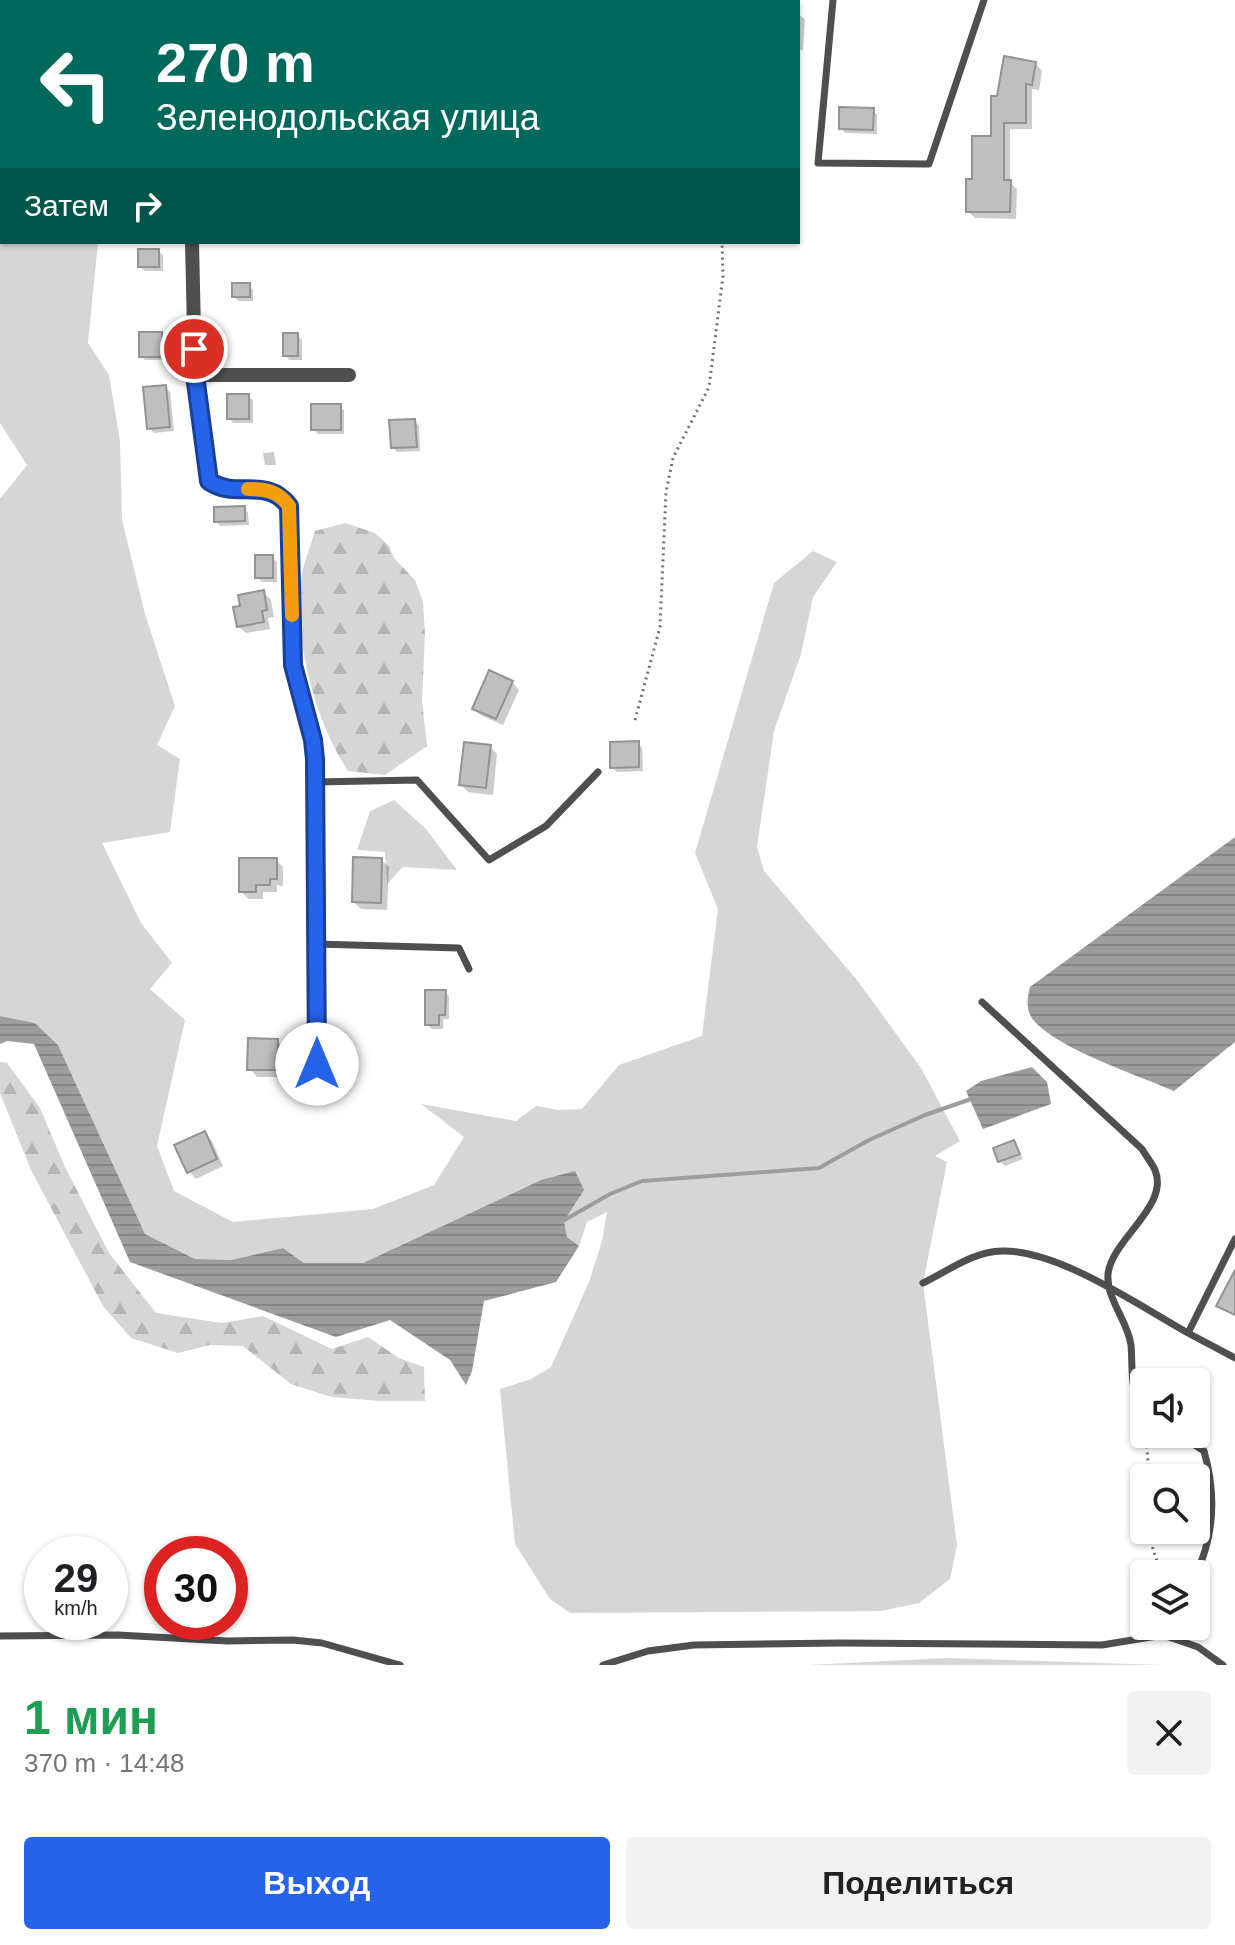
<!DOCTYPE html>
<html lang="ru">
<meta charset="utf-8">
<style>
body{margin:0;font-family:Arial,sans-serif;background:#f2f2f2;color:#202124;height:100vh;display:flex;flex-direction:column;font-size:30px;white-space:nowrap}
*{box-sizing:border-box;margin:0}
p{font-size:26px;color:#757577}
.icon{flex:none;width:44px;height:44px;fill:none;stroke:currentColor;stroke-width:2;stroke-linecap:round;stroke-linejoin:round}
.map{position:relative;height:1665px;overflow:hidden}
.side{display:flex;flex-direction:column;background:#fff;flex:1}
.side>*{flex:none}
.banner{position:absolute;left:0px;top:0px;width:800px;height:244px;box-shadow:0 2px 6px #0004;background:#00695c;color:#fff;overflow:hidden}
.fabs{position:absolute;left:1130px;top:1368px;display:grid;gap:16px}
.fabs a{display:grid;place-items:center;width:80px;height:80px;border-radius:8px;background:#fff;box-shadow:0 2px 6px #0004;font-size:40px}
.speed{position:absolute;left:24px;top:1536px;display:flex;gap:16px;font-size:40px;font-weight:700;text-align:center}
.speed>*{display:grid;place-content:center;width:104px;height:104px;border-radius:50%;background:#fff;box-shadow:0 2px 6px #0004;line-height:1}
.speed small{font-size:20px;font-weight:400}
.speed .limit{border:12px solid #d22;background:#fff;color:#111}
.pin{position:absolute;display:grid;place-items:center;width:68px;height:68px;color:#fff;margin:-34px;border:4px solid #fff;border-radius:50%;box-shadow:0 2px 8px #0007}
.me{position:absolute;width:88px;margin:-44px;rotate:0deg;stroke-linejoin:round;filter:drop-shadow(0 0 6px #0008)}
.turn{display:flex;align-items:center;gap:28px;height:168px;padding:0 24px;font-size:36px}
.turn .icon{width:104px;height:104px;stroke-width:2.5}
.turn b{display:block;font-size:56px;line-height:68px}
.then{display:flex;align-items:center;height:76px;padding:0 24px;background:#0003;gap:16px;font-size:30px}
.round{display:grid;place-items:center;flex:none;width:84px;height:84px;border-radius:8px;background:#f2f2f2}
.summary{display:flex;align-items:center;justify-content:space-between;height:136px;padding:0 24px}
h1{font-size:48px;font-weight:800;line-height:60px;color:#1e9e55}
.primary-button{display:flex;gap:16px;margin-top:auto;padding:16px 24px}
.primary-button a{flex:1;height:92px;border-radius:8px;background:#2563eb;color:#fff;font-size:32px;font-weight:800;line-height:92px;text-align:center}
.primary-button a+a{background:#f2f2f2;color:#202124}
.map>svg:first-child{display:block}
.green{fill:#d6d6d6}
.forest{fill:url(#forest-firs)}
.water{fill:url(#water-rules)}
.shadow{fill:#0003}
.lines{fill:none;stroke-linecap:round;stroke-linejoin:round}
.stream{stroke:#9d9d9d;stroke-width:4}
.building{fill:#bfbfbf;stroke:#939393;stroke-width:2}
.path{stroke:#717171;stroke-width:3;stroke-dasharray:2 4;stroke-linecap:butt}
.service{stroke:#4f4f4f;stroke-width:7}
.minor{stroke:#4f4f4f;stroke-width:14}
.route-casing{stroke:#184099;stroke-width:20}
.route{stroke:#2563eb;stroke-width:14}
.slow{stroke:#f59e0b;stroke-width:14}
</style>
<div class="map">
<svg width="1235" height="1665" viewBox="0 0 1235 1665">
<defs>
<pattern id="forest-firs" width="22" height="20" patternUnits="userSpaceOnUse" patternTransform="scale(2)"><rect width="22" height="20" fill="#d6d6d6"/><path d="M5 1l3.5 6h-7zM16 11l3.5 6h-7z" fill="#b6b6b6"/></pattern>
<pattern id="water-rules" width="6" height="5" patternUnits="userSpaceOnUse" patternTransform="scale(2)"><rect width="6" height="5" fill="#9d9d9d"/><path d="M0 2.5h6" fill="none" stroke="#858585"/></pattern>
</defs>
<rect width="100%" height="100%" fill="#fff"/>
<path class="green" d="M0,53l2,189h96l-10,101 21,32 11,66 2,79 23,94 30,92 -18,39 23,14 -10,73 -68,11 39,80 31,40 -22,26 35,31 -28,126 17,45 59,31 140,-13 61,-24 30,-48 -43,-33 95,17 20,-15 23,4 23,-1 37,-44 83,-29 16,-127 -23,-56 79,-270 39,-32 24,11 -24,35 -12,57 -27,77 -17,116 7,24 93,109 64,88 39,73 -25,15 12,6 -24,121 34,262 -7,34 -31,24 -38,8 -311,2 -20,-14 -35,-55 -15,-155 31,-10 20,-12 38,-85 13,-41 5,-29 -20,10 -8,24 -12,-9 -3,-17 19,-30 -42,-10 -178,83h-59l-21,-15 -52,12 -36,-1 -50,-25 -87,-189 -23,-22 -35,-7v-517l27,-34 -27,-42z
M394,800l32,29 31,41 -54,-3 -16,17 -2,-32 -28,-2 13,-39z
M947,1658l214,7h-353z"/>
<path class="forest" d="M345,523l30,10 14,13 5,12 21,22 8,22 2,32 -3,67 5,45 -42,29 -37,-4c-34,-52 -56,-136 -46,-198 3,-14 9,-28 13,-42z
M0,1062l7,1 33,45 25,59 44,86 47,60 66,10 41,-7 69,33 36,-12 31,21 25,9 1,34h-45l-49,-4 -40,-13 -48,-38 -33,-1 -32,8 -47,-15 -28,-32 -72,-136 -31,-77z"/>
<path class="water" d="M1235,837v205l-61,49c-37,-16 -113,-41 -139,-69 -10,-11 -8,-23 -5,-35z
M0,1016l35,7 23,22 87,189 50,25 36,1 52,-12 21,15h59l178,-83 34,-9 9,19 -20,31 3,16 12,9 -23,36 -72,19 -12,70 -6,14 -16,-25 -60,-40 -54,17 -206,-75 -96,-218 -27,-3 -7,3z
M1032,1067l15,15 4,22 -68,25 -17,-38 15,-10z"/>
<path class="shadow" d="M121,0h47v2h-47z
M798,14l7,5 -2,31h-3l-2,23z
M1036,64l6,7 -3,19 -7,-1v40h-22v53l7,7 -1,30 -41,-1 -7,-7 6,-30 19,-43 5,-40z
M873,110l4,5v19l-32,-1 -4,-5z
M158,251l5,4v16h-18l-5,-4z
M249,285l4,5v11h-14l-5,-4z
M161,334l4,5v21h-20l-4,-4z
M297,335l5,5v20h-13l-4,-5z
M165,387l5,5 4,39 -20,2 -5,-5z
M248,396l5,4v23h-20l-4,-5z
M340,406l4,4v24h-26l-5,-5z
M415,421l4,5 1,25 -23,1 -4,-5z
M274,452l2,13h-11l-2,-12z
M244,508l4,5 1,12 -29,1 -4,-5z
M273,557l4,5v20h-15l-5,-5z
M263,592l8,8 3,17 -6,1 2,11 -24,4 -8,-7z
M512,682l7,8 -16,35 -21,-9 -8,-7z
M638,743l4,5 1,23 -26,1 -5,-5z
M490,747l7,7 -4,41 -25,-3 -7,-7z
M276,860l7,7v19l-6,-1v7h-14v7h-14l-8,-7z
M381,860l8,7 -2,43 -26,-1 -7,-7z
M445,992l4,4v23h-6v10h-11l-5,-5z
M277,1041l8,7 -1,29h-27l-7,-8z
M204,1133l8,8 11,25 -27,13 -7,-8z
M1014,1142l9,17 -18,7 -5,-5z"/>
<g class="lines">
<path class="stream" d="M561,1222l49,-28 32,-13 177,-13 50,-28 56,-25 49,-17"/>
</g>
<path class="building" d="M1004,56l32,6 -4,23 -6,-1v39h-22v57h7l-1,32h-44v-33h6v-43h19v-40h6z
M839,107l35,1 -1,22 -34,-1z
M138,249h21v18h-21z
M232,283h18v14h-18z
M139,332h23v25h-23z
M283,333h15v23h-15z
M166,385l4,42 -23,2 -4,-42z
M227,394h22v25h-22z
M311,404h30v26h-30z
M415,419l2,28 -26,1 -2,-28z
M245,506v15l-31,1v-15z
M255,555h18v23h-18z
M264,590l3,20 -5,1 2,11 -27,5 -4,-20 7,-1 -2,-11z
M489,670l24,11 -17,38 -24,-10z
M639,741v26l-29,1v-26z
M464,742l27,3 -5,43 -27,-3z
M353,857l29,1 -1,45 -29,-1z
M239,858h38v21h-7v6h-14v7h-17z
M425,990h21l-1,25h-6v10h-14z
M248,1038l30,1v31h-31z
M205,1131l12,28 -30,14 -13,-28z
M1014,1140l6,14 -22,8 -5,-14z
M1235,1270v45l-19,-9z"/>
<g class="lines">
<path class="path" d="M710,0l1,2
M635,720l25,-93 6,-135 7,-34 36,-71 14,-111 -1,-34
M1145,1478l3,-15 -2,-29
M1144,1483l-5,23 5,15
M1147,1530l14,44"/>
<path class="service" d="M833,0l-15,163 111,1 55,-164
M316,782l101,-2 72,80 57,-34 52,-54
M316,944l143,4 10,21
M982,1002l160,147c4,7 10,14 13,21 15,36 -43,69 -47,104 -2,25 20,47 23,71 2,22 -2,48 13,65
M1235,1239l-47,94 47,25
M923,1283c25,-12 51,-32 79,-32 57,-1 136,54 186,82
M1178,1434l26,17c12,42 11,83 -8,123
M0,1636l118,-1 109,6 66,-1 29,3 78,22
M603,1665l45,-14 46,-6 146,-2 262,2 61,-10 35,12 25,18"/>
<path class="minor" d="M189,2v-2
M192,242l3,133 14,106c29,21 74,-11 82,38l2,146 20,75 2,19 2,305
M195,375h154"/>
</g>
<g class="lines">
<g class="route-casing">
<path id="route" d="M194,349l1,26 14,106c27,19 57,-5 80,25l4,159 20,75 2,19 2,305"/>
</g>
<use href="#route" class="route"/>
<path class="slow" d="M248,489c18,0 30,2 41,17l3,109"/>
</g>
</svg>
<div class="fabs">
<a><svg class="icon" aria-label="sound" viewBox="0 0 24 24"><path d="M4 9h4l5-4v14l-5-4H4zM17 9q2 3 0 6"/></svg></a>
<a><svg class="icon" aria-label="search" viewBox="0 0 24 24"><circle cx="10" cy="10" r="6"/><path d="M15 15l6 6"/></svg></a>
<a><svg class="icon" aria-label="layers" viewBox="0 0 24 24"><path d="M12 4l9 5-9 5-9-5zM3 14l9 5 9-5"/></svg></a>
</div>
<div class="speed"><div>29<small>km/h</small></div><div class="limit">30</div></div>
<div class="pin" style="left:194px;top:349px;background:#d93025"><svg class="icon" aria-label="arrive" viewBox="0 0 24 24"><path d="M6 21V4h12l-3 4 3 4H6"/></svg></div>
<svg class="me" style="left:317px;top:1064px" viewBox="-20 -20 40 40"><circle r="19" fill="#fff"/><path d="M0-13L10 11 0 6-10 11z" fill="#2563eb"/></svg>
<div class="banner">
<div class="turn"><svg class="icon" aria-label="left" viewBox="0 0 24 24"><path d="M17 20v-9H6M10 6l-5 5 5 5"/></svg><div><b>270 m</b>Зеленодольская улица</div></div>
<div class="then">Затем<svg class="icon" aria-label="right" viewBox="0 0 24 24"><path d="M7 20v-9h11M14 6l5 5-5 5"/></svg></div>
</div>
</div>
<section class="side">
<div class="summary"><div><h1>1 мин</h1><p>370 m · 14:48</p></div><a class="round"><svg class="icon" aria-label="close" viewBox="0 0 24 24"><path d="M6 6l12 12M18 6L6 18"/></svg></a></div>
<div class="primary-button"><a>Выход</a><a>Поделиться</a></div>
</section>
